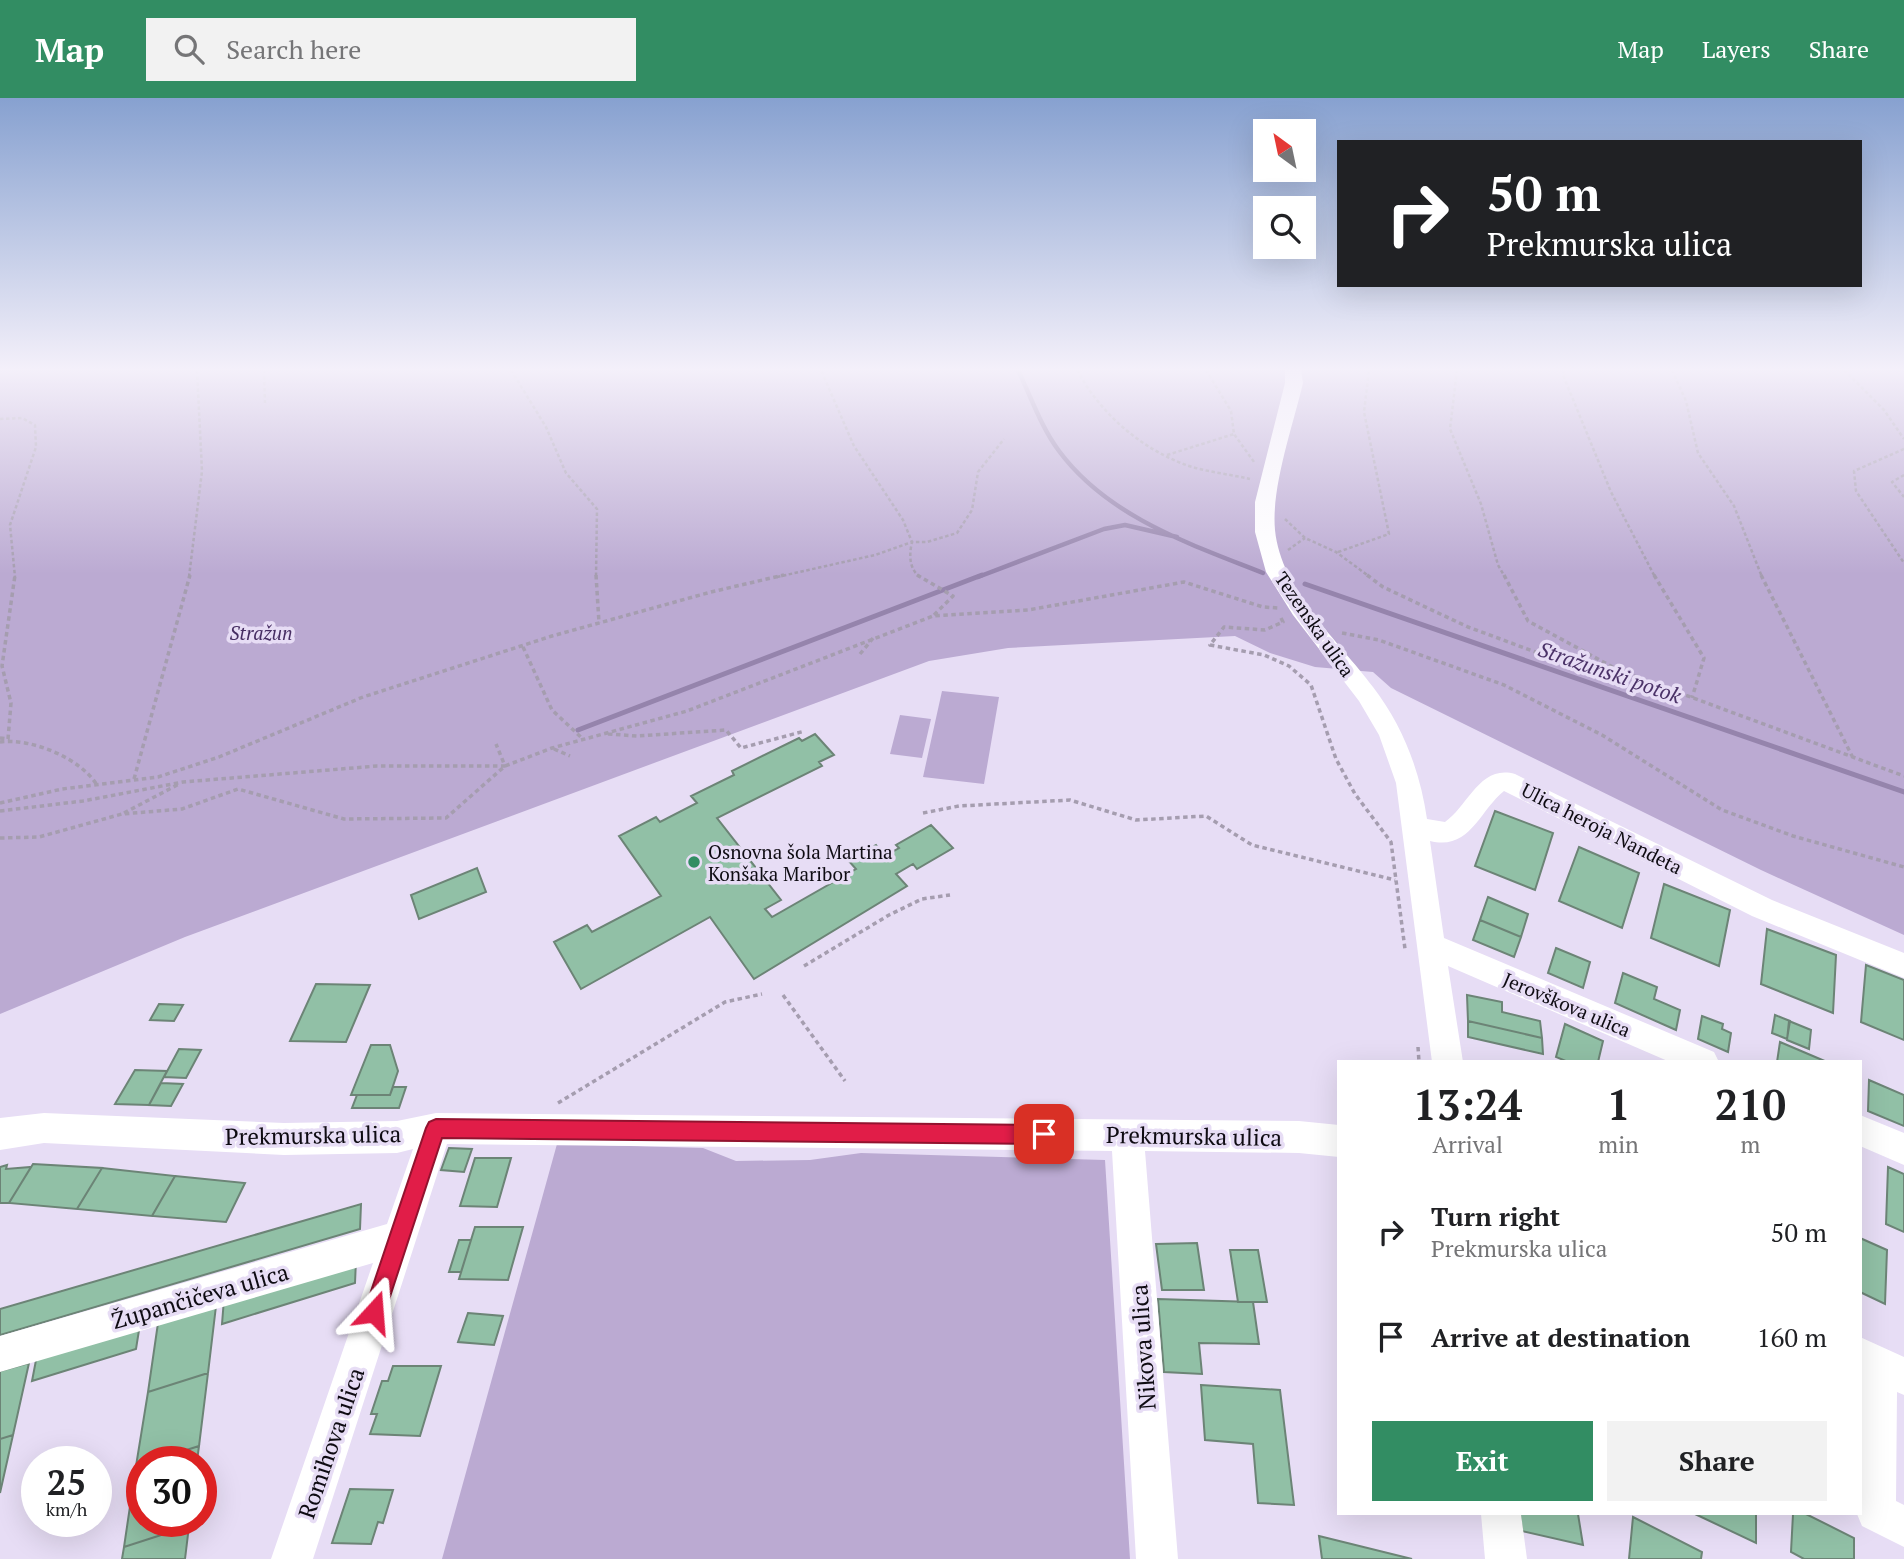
<!DOCTYPE html>
<meta charset="utf-8">
<style>
body{margin:0;font-family:"PT Serif",serif;background:#f2f2f2;color:#202124;height:100vh;display:flex;flex-direction:column;font-size:26px;white-space:nowrap}
*{box-sizing:border-box;margin:0}
p{font-size:23px;color:#757577}
.icon{flex:none;width:38px;height:38px;fill:none;stroke:currentColor;stroke-width:2;stroke-linecap:round;stroke-linejoin:round}
.map{position:relative;flex:1;overflow:hidden}
.side{position:absolute;left:1337px;top:962px;width:525px;height:455px;display:flex;flex-direction:column;background:#fff;border-radius:0px;box-shadow:0 7px 28px #0002}
.side>*{flex:none}
.guide{position:absolute;left:1337px;top:42px;width:525px;height:147px;border-radius:0px;box-shadow:0 7px 28px #0002;background:#202124;color:#fff;overflow:hidden}
.needle{width:46px;rotate:327deg}
.fabs{position:absolute;left:1253px;top:21px;display:grid;gap:14px}
.fabs a{display:grid;place-items:center;width:63px;height:63px;border-radius:0px;background:#fff;box-shadow:0 7px 28px #0002;font-size:35px}
.speed{position:absolute;left:21px;top:1348px;display:flex;gap:14px;font-size:35px;font-weight:700;text-align:center}
.speed>*{display:grid;place-content:center;width:91px;height:91px;border-radius:50%;background:#fff;box-shadow:0 7px 28px #0002;line-height:1}
.speed small{font-size:18px;font-weight:400}
.speed .limit{border:10px solid #d22;background:#fff;color:#111}
.pin{position:absolute;display:grid;place-items:center;width:60px;height:60px;color:#fff;margin:-30px;border-radius:14px;box-shadow:0 4px 10px #0006}
.me{position:absolute;width:77px;margin:-38px;rotate:19deg;stroke-linejoin:round;filter:drop-shadow(0 0 5px #0008)}
.turn{display:flex;align-items:center;gap:24px;height:147px;padding:0 35px;font-size:32px}
.turn .icon{width:91px;height:91px;stroke-width:2.5}
.turn b{display:block;font-size:49px;line-height:60px}
.eta{display:flex;justify-content:space-evenly;align-items:center;height:119px;text-align:center}
.eta b{font-size:42px;font-weight:800;line-height:49px}
.primary-button{display:flex;gap:14px;margin-top:auto;padding:14px 35px}
.primary-button a{flex:1;height:80px;border-radius:0px;background:#328d63;color:#fff;font-size:28px;font-weight:800;line-height:80px;text-align:center}
.primary-button a+a{background:#f2f2f2;color:#202124}
ul{padding:0;list-style:none}
li{display:flex;align-items:center;gap:21px;height:105px;padding:0 35px}
li div{flex:1}
li b{display:block;font-size:26px}
li em{font-style:normal}
header{display:flex;align-items:center;gap:42px;box-sizing:border-box;height:98px;padding:0 35px;background:#328d63;color:#fff}
header strong{font-size:33px}
nav{display:flex;gap:38px;margin-inline-start:auto;font-size:24px}
.search{width:490px;height:63px;background:#f2f2f2;display:flex;align-items:center;gap:18px;box-sizing:border-box;padding:0 24px;border-radius:0px;color:#757577;font-size:26px}
.map>svg:first-child{display:block}
.green{fill:#bbaad2}
.lines{fill:none;stroke-linecap:round;stroke-linejoin:round}
.stream-far1{stroke:#9584ac;stroke-width:4.5}
.stream{stroke:#9584ac;stroke-width:5}
.building{fill:#91c0a6;stroke:#6c8476;stroke-width:2}
.path-far1{stroke:#a59daf;stroke-width:2.5;stroke-dasharray:3.5 2.5;stroke-linecap:butt}
.path{stroke:#a59daf;stroke-width:3.5;stroke-dasharray:4.5 3.5;stroke-linecap:butt}
.minor{fill:#fff;fill-rule:evenodd}
.route{fill:#e11d48;stroke:#92132f;stroke-width:2}
.poi-dot{fill:#328d63;stroke:#e7ddf5;stroke-width:2.5}
.labels{text-anchor:middle;dominant-baseline:central;stroke-width:7;stroke-linejoin:round;paint-order:stroke}
.street-label{font-size:19px;fill:#0e0b12;stroke:#e7ddf5}
.park-label{font-size:19px;font-style:italic;fill:#462d62;stroke:#e7ddf5}
.poi-label{font-size:19px;fill:#0e0b12;stroke:#e7ddf5;text-anchor:start}
.water-label{font-size:21px;font-style:italic;fill:#4b3268;stroke:#e7ddf5}
.near-street-label{font-size:23px;fill:#0e0b12;stroke:#e7ddf5}
</style>
<header>
<strong>Map</strong>
<div class="search"><svg class="icon" aria-label="search" viewBox="0 0 24 24"><circle cx="10" cy="10" r="6"/><path d="M15 15l6 6"/></svg>Search here</div>
<nav><a>Map</a><a>Layers</a><a>Share</a></nav>
</header>
<div class="map">
<svg width="1904" height="1461" viewBox="0 0 1904 1461">
<rect width="100%" height="100%" fill="#e7ddf5"/>
<path class="green" d="M0,272h1904v565l-143,-65 -370,-182 -18,-16 -58,-5 -45,-14 -35,-17 -227,12 -79,13 -744,276 -185,77z
M942,593l57,6 -15,87 -61,-7z
M900,617l31,4 -9,39 -32,-4z
M557,1046l146,4 33,13 74,-1 51,-7 244,7 25,399h-688z"/>
<g class="lines">
<path class="stream-far1" d="M1018,272c13,27 23,57 41,81 49,66 131,93 204,122
M978,479l126,-48 21,-4 52,12"/>
<path class="stream" d="M1305,486l599,208
M578,632l404,-155"/>
</g>
<path class="building" d="M815,636l19,21 -15,7 3,4 -105,52 64,82 -16,9 7,8 84,-48 -8,-9 28,-15 9,11 14,-8 -3,-3 35,-20 22,23 -36,21 -4,-5 -17,10 11,12 -153,93 -44,-62 -129,72 -27,-47 33,-17 5,7 69,-36 -42,-60 37,-19 4,5 37,-19 -6,-7 43,-21 -2,-4 67,-33 3,3z
M1495,713l58,22 -18,57 -60,-24z
M1579,749l60,26 -17,55 -63,-27z
M477,770l9,24 -67,27 -8,-24z
M1664,786l66,26 -11,56 -68,-28z
M1488,799l40,17 -7,23 -41,-17z
M1480,822l41,17 -7,20 -41,-17z
M1767,831l69,26 -3,58 -72,-29z
M1556,850l34,14 -7,26 -35,-15z
M1866,867l38,15v60l-43,-18z
M1623,875l34,14 -3,12 26,11 -4,20 -61,-27z
M316,886l54,1 -24,57 -56,-1z
M1467,897l35,7v10l38,9 2,17 -74,-17z
M159,906l24,1 -9,16 -24,-1z
M1775,917l15,6 -3,18 -15,-6z
M1702,918l21,8 -1,5 9,4 -3,19 -30,-13z
M1468,923l74,17 1,16 -75,-17z
M1789,923l22,9 -2,19 -22,-9z
M1565,926l38,17 -5,21h-30l-12,-5z
M1780,944l47,20h-50z
M371,947h19l8,26 -8,24h-39z
M179,951l22,1 -15,28 -22,-1z
M135,972l32,1 -18,34 -34,-1z
M1869,982l35,15v31l-36,-15z
M161,985l22,1 -12,22 -22,-1z
M393,989h13l-7,21h-47l5,-13h33z
M449,1050l23,1 -8,23 -23,-2z
M475,1060h36l-14,49 -37,-1z
M33,1066l69,4 -25,41 -68,-6z
M7,1067l-1,4 25,-2 -22,36h-9v-36z
M1888,1069l16,7v58l-18,-8z
M102,1070l73,8 -23,40 -75,-7z
M175,1078l70,7 -19,39 -74,-6z
M361,1106l-1,25 -360,106v-26z
M475,1129h48l-15,53 -49,-1z
M1860,1140l27,12 -2,54 -25,-12z
M459,1142h12l-10,32h-12z
M1197,1145l7,47h-42l-6,-46z
M1230,1152h28l9,52h-29z
M356,1162l-1,23 -133,41 2,-25z
M1158,1201l95,3 6,42 -60,-1 3,31 -38,-2z
M216,1208l-8,67 -60,19 10,-69z
M468,1215l35,3 -9,29 -36,-3z
M140,1226l-4,25 -104,32 5,-26z
M29,1265l-16,72 -13,4v-68z
M393,1268h48l-21,70 -50,-2 7,-20h-6l11,-33h6z
M208,1275l-9,73 -47,15h-10v4l-6,1 12,-74z
M1201,1287l79,5 14,115 -36,-2 -5,-59 -48,-4z
M13,1337l-13,58v-54z
M199,1348l-2,15h-45z
M142,1367v56h48l-1,5 -65,21 12,-81z
M350,1391l43,1 -10,33 -5,-1 -7,22 -39,-1z
M1520,1416h58l5,31 -61,-14z
M1695,1416h61v29z
M1793,1416h13l48,24v21h-50l-13,-7z
M1633,1419l69,35 -1,7h-72z
M189,1428l-4,33h-63l2,-12z
M1319,1438l93,23h-90z"/>
<g class="lines">
<path class="path-far1" d="M264,272l1,33
M511,272l35,57 20,46 31,36 -1,68
M1077,272c23,43 63,78 109,95 20,7 43,9 64,14
M1206,272l25,41 3,23 20,28
M1457,272l-7,59 31,75 17,61 7,12
M1564,272l-1,5 48,117 44,85
M1672,272l14,31 12,52 36,53 28,71
M1844,272l40,40 20,29
M0,321l22,-1 13,7 1,22 -26,78 5,52
M1904,351l-50,22 2,20 48,72
M1167,357l67,-21
M1904,377l-12,7 12,15
M1285,421l20,19 31,14 34,25
M1288,452l17,-12
M1338,454l51,-18 -25,-122 5,-42
M189,479l13,-106 -5,-101
M777,479l98,-22 37,-13 -9,-22 -49,-74 -33,-76
M920,479c-11,-8 -11,-22 -8,-35h15l30,-9 15,-23 6,-38 26,-33"/>
<path class="path" d="M596,477l3,48
M917,477l36,21 -19,19
M1367,477l16,12 85,40 116,43 39,2 281,104
M1504,477l24,46 92,50
M1654,477l50,83 -12,40
M1761,477l91,181
M1281,520l2,4 -18,8 -41,-3 -14,18 54,10 25,11 22,19 25,74 19,35 36,48 14,107
M1342,535l37,7 125,45 98,50 120,75 71,26 111,31
M523,549l29,63 32,30
M860,556l14,-17
M608,636l29,2 89,-6 15,18 64,-17
M0,640l8,1 3,-36 -9,-37 13,-91
M0,644c32,-4 80,16 97,43
M554,651l16,7
M134,681l56,-204
M0,705l62,-14 96,-12 61,-20 144,-60 189,-61 159,-44 73,-17
M0,713l83,-10 100,-19 194,-16h128l-9,-22
M124,715l55,-29
M923,715l36,-7 111,-6 66,20 70,-4 46,29 143,35
M0,740l39,-1 83,-23 60,-5 56,-20 106,30 102,-1 59,-52 47,-18 135,-37 246,-95 95,-6 156,-28 79,25 16,1
M804,868l85,-51 33,-16 28,-4
M783,897l62,86
M1418,949l1,15
M558,1005l167,-101 37,-8"/>
<path class="minor" d="M1285,272h16l2,13c-10,43 -32,104 -28,147 6,61 64,111 98,157 30,39 47,84 54,132l18,3c23,-16 35,-58 70,-48l257,126 132,53v25l-152,-62 -248,-125c-25,20 -34,60 -74,50l14,97 270,114 5,10h-49l-222,-96 15,96h-31l-36,-279 -17,-48 -20,-34 -66,-86 -27,-43 -11,-40v-30l30,-119z
M44,1015l240,10 113,-2 39,-8 863,8 40,4v32l-40,-4 -154,-2 33,408h-42l-24,-408 -665,-7 -134,415h-42l102,-296 -373,109v-36l387,-112 26,-75 -16,4 -113,2 -240,-12 -44,7v-32z
M1860,1017l44,18v32l-44,-19z
M1860,1239l44,20v38l-7,-3 -1,109 8,4v42l-42,-21 -5,-12h3z
M1481,1416h40l6,45h-42z"/>
</g>
<linearGradient id="sky" x2="0" y2="1"><stop stop-color="#87a1d0"/><stop offset="0.57" stop-color="#f4f0fa"/><stop offset="1" stop-color="#f4f0fa" stop-opacity="0"/></linearGradient>
<rect width="1904" height="476" fill="url(#sky)"/>
<path class="route" d="M436,1021l608,6 7,2 3,7 -3,7 -7,3 -602,-6 -57,174 -3,8 -8,3 -7,-3 -3,-8 62,-184 3,-6z"/>
<circle class="poi-dot" cx="694" cy="764" r="7"/>
<g class="labels">
<g class="street-label">
<text transform="translate(1315 526) rotate(55)">Tezenska ulica</text>
<text transform="translate(1602 730) rotate(27)">Ulica heroja Nandeta</text>
<text transform="translate(1567 906) rotate(23)">Jerovškova ulica</text>
</g>
<g class="park-label">
<text x="261" y="534">Stražun</text>
</g>
<g class="poi-label">
<text x="708" y="753">Osnovna šola Martina<tspan x="708" dy="22">Konšaka Maribor</tspan></text>
</g>
<g class="water-label">
<text transform="translate(1610 574) rotate(19)">Stražunski potok</text>
</g>
<g class="near-street-label">
<text transform="translate(313 1037) rotate(-1)">Prekmurska ulica</text>
<text transform="translate(1194 1038) rotate(1)">Prekmurska ulica</text>
<text transform="translate(200 1198) rotate(-16)">Župančičeva ulica</text>
<text transform="translate(1143 1249) rotate(-94)">Nikova ulica</text>
<text transform="translate(331 1345) rotate(-71)">Romihova ulica</text>
</g>
</g>
</svg>
<div class="fabs">
<a><svg class="needle" viewBox="-14 -14 28 28"><path d="M0-13l5 13h-10z" fill="#e53935"/><path d="M0 13l5-13h-10z" fill="#757577"/></svg></a>
<a><svg class="icon" aria-label="search" viewBox="0 0 24 24"><circle cx="10" cy="10" r="6"/><path d="M15 15l6 6"/></svg></a>
</div>
<div class="speed"><div>25<small>km/h</small></div><div class="limit">30</div></div>
<div class="pin" style="left:1044px;top:1036px;background:#d93025"><svg class="icon" aria-label="arrive" viewBox="0 0 24 24"><path d="M6 21V4h12l-3 4 3 4H6"/></svg></div>
<svg class="me" style="left:374px;top:1214px" viewBox="-20 -20 40 40"><path d="M0-17L14 15 0 8-14 15z" fill="#e11d48" stroke="#fff" stroke-width="4"/></svg>
<div class="guide">
<div class="turn"><svg class="icon" aria-label="right" viewBox="0 0 24 24"><path d="M7 20v-9h11M14 6l5 5-5 5"/></svg><div><b>50 m</b>Prekmurska ulica</div></div>
</div>
<section class="side">
<div class="eta">
<div><b>13:24</b><p>Arrival</p></div>
<div><b>1</b><p>min</p></div>
<div><b>210</b><p>m</p></div>
</div>
<ul>
<li><svg class="icon" aria-label="right" viewBox="0 0 24 24"><path d="M7 20v-9h11M14 6l5 5-5 5"/></svg><div><b>Turn right</b><p>Prekmurska ulica</p></div><em>50 m</em></li>
<li><svg class="icon" aria-label="arrive" viewBox="0 0 24 24"><path d="M6 21V4h12l-3 4 3 4H6"/></svg><div><b>Arrive at destination</b></div><em>160 m</em></li>
</ul>
<div class="primary-button"><a>Exit</a><a>Share</a></div>
</section>
</div>
